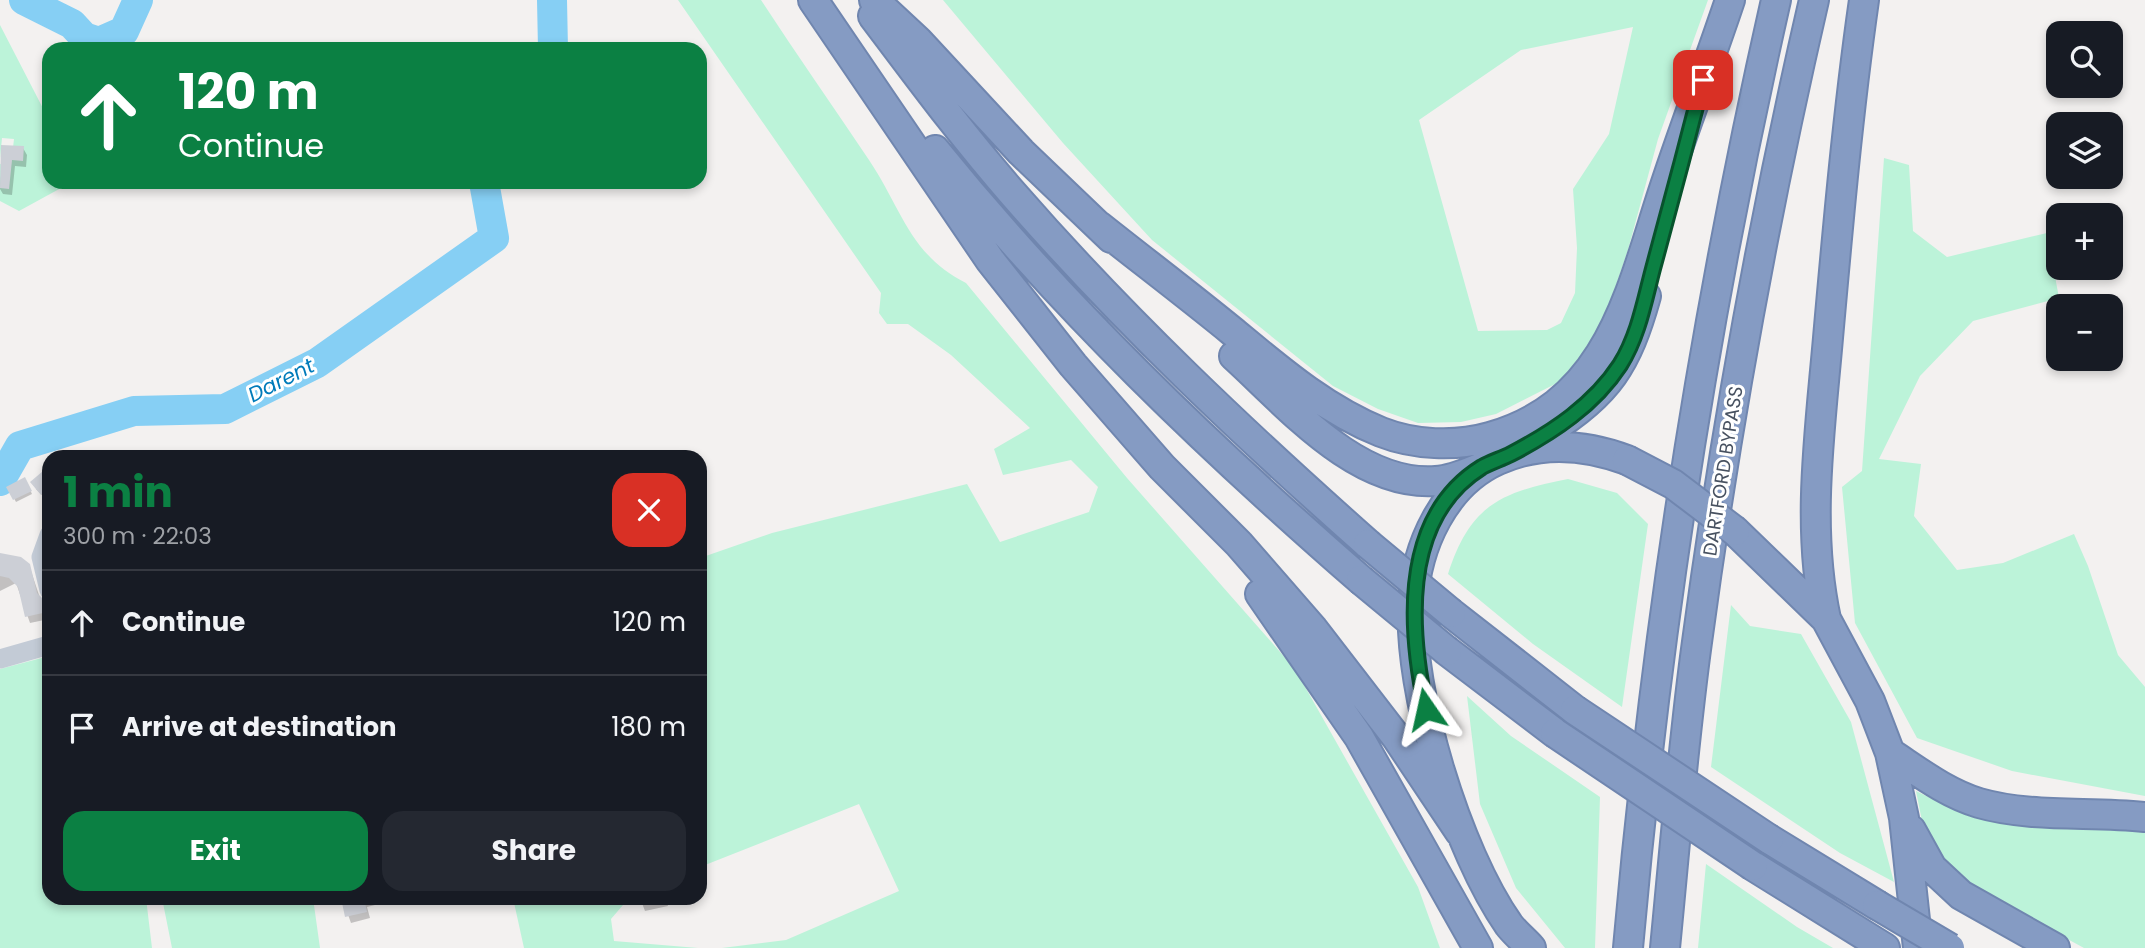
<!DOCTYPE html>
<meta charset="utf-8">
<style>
body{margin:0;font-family:Poppins,sans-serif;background:#242831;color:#f1f3f6;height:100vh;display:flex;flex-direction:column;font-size:26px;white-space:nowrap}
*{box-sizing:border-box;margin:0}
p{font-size:23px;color:#9ea1a6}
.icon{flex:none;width:38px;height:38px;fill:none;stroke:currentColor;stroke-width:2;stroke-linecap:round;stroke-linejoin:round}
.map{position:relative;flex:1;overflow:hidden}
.side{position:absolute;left:42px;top:450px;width:665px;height:455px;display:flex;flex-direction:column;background:#171b24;border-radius:21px;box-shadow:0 4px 10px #0003}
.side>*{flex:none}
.banner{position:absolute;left:42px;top:42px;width:665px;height:147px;border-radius:21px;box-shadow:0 4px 10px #0003;background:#0b8043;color:#fff;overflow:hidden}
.fabs{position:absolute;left:2046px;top:21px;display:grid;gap:14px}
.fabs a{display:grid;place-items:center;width:77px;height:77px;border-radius:14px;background:#171b24;box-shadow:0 4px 10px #0003;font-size:35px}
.pin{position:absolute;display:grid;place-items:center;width:60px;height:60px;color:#fff;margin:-30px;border-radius:14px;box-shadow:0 4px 10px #0006}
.me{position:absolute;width:77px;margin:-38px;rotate:349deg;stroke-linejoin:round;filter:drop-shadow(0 0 5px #0008)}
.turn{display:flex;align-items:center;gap:24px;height:147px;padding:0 21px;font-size:32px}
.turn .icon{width:91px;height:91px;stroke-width:2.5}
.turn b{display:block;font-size:49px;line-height:60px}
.round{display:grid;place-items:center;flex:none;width:74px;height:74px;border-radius:21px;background:#242831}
.overview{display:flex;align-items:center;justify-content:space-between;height:119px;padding:0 21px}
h1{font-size:42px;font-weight:700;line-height:52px;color:#0b8043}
.cta{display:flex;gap:14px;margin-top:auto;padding:14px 21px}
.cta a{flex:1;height:80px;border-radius:21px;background:#0b8043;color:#fff;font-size:28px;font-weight:700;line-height:80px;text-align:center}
.cta a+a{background:#242831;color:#f1f3f6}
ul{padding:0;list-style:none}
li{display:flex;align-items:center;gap:21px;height:105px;padding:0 21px;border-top:2px solid #363941}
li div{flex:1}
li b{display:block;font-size:26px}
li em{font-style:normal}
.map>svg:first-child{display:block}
.green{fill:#bcf3d9;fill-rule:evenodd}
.shadow{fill:#0003}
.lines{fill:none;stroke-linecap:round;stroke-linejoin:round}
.river{stroke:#86cff4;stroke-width:30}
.building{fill:#cccfd6}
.highway-casing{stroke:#7086af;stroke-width:32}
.minor{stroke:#c3cbd6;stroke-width:19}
.highway{stroke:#859bc3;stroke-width:28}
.highway-bridge-casing{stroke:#7086af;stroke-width:32;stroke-linecap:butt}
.highway-bridge{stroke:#859bc3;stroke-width:28}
.route-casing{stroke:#07532c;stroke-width:18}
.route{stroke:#0b8043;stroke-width:12}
.labels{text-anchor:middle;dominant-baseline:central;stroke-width:6;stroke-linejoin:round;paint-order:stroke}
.street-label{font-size:19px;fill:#475160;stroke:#fff}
.water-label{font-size:21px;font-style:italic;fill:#007bba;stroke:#fff}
</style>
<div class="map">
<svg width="2145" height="948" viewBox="0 0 2145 948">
<rect width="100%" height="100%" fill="#f3f1f0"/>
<path class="green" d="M678,0h83c35,54 72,106 108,160 33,49 40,94 97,123l161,195 168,191 123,218 22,61h-718l64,-8 113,-49 -40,-87 -159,63v-309l72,-25 195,-49 33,58 89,-30 9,-25 -27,-27 -68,15 -9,-26 36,-21 -79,-73 -43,-31h-21l-8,-11 2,-20z
M943,0h765l-50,139 -30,111 -21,62 -38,65 -73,37 -35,8 -43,1 -40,-14 -45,-23 -181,-146 -89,-97zM1633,27l-24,107 -36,55 4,59 -2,45 -14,30 -14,7 -69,1 -59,-211 102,-70z
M0,25l49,95v62h23l-53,29 -19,-10v-37l11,1 3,-26 -12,-1 -2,21z
M1884,158l25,7 4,66 34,26 100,-24 12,65 -86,23 -53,55 -41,83 42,5 -7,52 43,54 46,-7 71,-29 14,32 30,89 27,32v109l-133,-25 -95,-33 -62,-115 -13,-136 20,-16z
M1568,479l49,14 31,31 -26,183 -89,-63 -85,-70c22,-69 53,-82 120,-95z
M1731,605l19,21 51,8 50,88 43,160 -54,-29 -129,-86z
M49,656v242h97l6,50h-152v-279z
M1467,696l44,40 89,61 -5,151h-30l-49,-60 -36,-84z
M1916,791l37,18 34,11 158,8v120h-61l-120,-65 -38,-42z
M1706,864l91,63 36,21h-135z
M162,898h151l7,50h-148z
M513,898h116l-18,21 3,22 84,7h-174z"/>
<path class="shadow" d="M3,147l20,1 4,7 -1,12 -11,-1 -3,29 -9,-1 -3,-5z
M49,477v25l-13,-13z
M25,479l7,15 -16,8 -7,-14z
M0,555l29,10 12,36 8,2v16l-19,4 -14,-40 -16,8z
M342,898h61l-36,9 3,11 -19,5z
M640,898h26l2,8 -23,5z"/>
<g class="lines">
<path class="river" d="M24,0l48,24 12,13 15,5 25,-11 14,-31
M552,0l1,49
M0,481l20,-35 114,-35 91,-2 92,-46 177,-125 -10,-56"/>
</g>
<path class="building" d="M1,145l23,1 -1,15 -11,-1 -3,29 -9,-1z
M49,466v23l-8,6 -11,-13z
M25,477l7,14 -19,9 -7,-13z
M0,553l21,4 9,7 7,29 8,8 2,11 -22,5 -7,-30 -9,-9 -9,-2z
M341,898h23l3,14 -22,5z"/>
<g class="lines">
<g class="highway-casing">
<path id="highway" d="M813,0l177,260 83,105 89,102 77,77 74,85 84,109 63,94
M874,0l44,41 103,111 90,86
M873,16c46,61 91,122 141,179 109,125 230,239 354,349
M935,150c128,158 273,297 426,430
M1099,226c44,35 89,69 133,105 46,38 92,78 149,101 33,13 74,15 109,5 123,-35 141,-151 177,-257 20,-60 43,-120 63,-180
M1234,356c54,49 123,131 202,125 16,-1 31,-8 46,-14
M1548,431c60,-37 79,-67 98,-135
M1735,531l91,88 44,82 20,52 14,65 14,130
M1260,594l99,143 119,211
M1451,613l124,97
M1826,619c-20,-92 -6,-188 2,-281 10,-113 20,-226 36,-338
M1447,651l108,82
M1890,753c29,19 56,40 89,50 52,15 112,8 166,14
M1911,830l21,38 29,27 94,53
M1769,839l108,66
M1753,866l132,82
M1531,948c-7,-8 -16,-15 -22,-23 -52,-74 -101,-232 -96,-322 3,-57 31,-119 85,-143 42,-19 86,-16 129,0
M1628,948c28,-319 77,-635 148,-948
M1665,948c10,-102 18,-204 32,-306 29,-216 68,-430 117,-642"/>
</g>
<path class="minor" d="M49,535l-8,22 8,33
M0,659l49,-14"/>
<use href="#highway" class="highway"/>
<g class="highway-bridge-casing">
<path id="highway-bridge" d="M1627,460l46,24 62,47
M1368,544l83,69
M1361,580l86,71
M1575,710l194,129
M1555,733l198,133
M1877,905l73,43"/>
</g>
<use href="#highway-bridge" class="highway-bridge"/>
</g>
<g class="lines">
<g class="route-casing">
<path id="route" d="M1426,709c-17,-80 -26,-191 56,-242 9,-5 19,-8 29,-13 42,-22 83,-49 109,-89 19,-30 25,-67 34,-100 17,-62 33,-123 49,-185"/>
</g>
<use href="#route" class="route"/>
</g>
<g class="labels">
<g class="street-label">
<text transform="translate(1723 471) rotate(-81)">DARTFORD BYPASS</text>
</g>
<g class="water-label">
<text transform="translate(281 380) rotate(-27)">Darent</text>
</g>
</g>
</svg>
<div class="fabs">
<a><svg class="icon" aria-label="search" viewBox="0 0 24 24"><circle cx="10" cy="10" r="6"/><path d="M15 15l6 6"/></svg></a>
<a><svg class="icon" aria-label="layers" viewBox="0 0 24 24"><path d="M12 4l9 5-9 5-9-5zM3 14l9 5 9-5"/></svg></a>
<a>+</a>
<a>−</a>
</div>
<div class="pin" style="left:1703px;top:80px;background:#d93025"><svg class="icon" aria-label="arrive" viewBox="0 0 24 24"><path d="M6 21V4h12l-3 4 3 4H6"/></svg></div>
<svg class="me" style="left:1426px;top:709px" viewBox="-20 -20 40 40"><path d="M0-17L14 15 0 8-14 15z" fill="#0b8043" stroke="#fff" stroke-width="4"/></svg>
<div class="banner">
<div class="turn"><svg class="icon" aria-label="ahead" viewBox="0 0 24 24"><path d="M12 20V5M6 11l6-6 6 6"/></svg><div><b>120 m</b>Continue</div></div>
</div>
<section class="side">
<div class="overview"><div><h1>1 min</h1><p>300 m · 22:03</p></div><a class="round" style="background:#d93025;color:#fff"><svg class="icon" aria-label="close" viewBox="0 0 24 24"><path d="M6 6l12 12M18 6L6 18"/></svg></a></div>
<ul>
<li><svg class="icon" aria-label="ahead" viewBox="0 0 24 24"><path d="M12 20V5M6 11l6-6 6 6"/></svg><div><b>Continue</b></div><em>120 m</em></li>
<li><svg class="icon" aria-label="arrive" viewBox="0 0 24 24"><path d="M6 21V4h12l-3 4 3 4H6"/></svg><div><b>Arrive at destination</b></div><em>180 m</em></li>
</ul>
<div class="cta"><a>Exit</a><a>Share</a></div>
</section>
</div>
